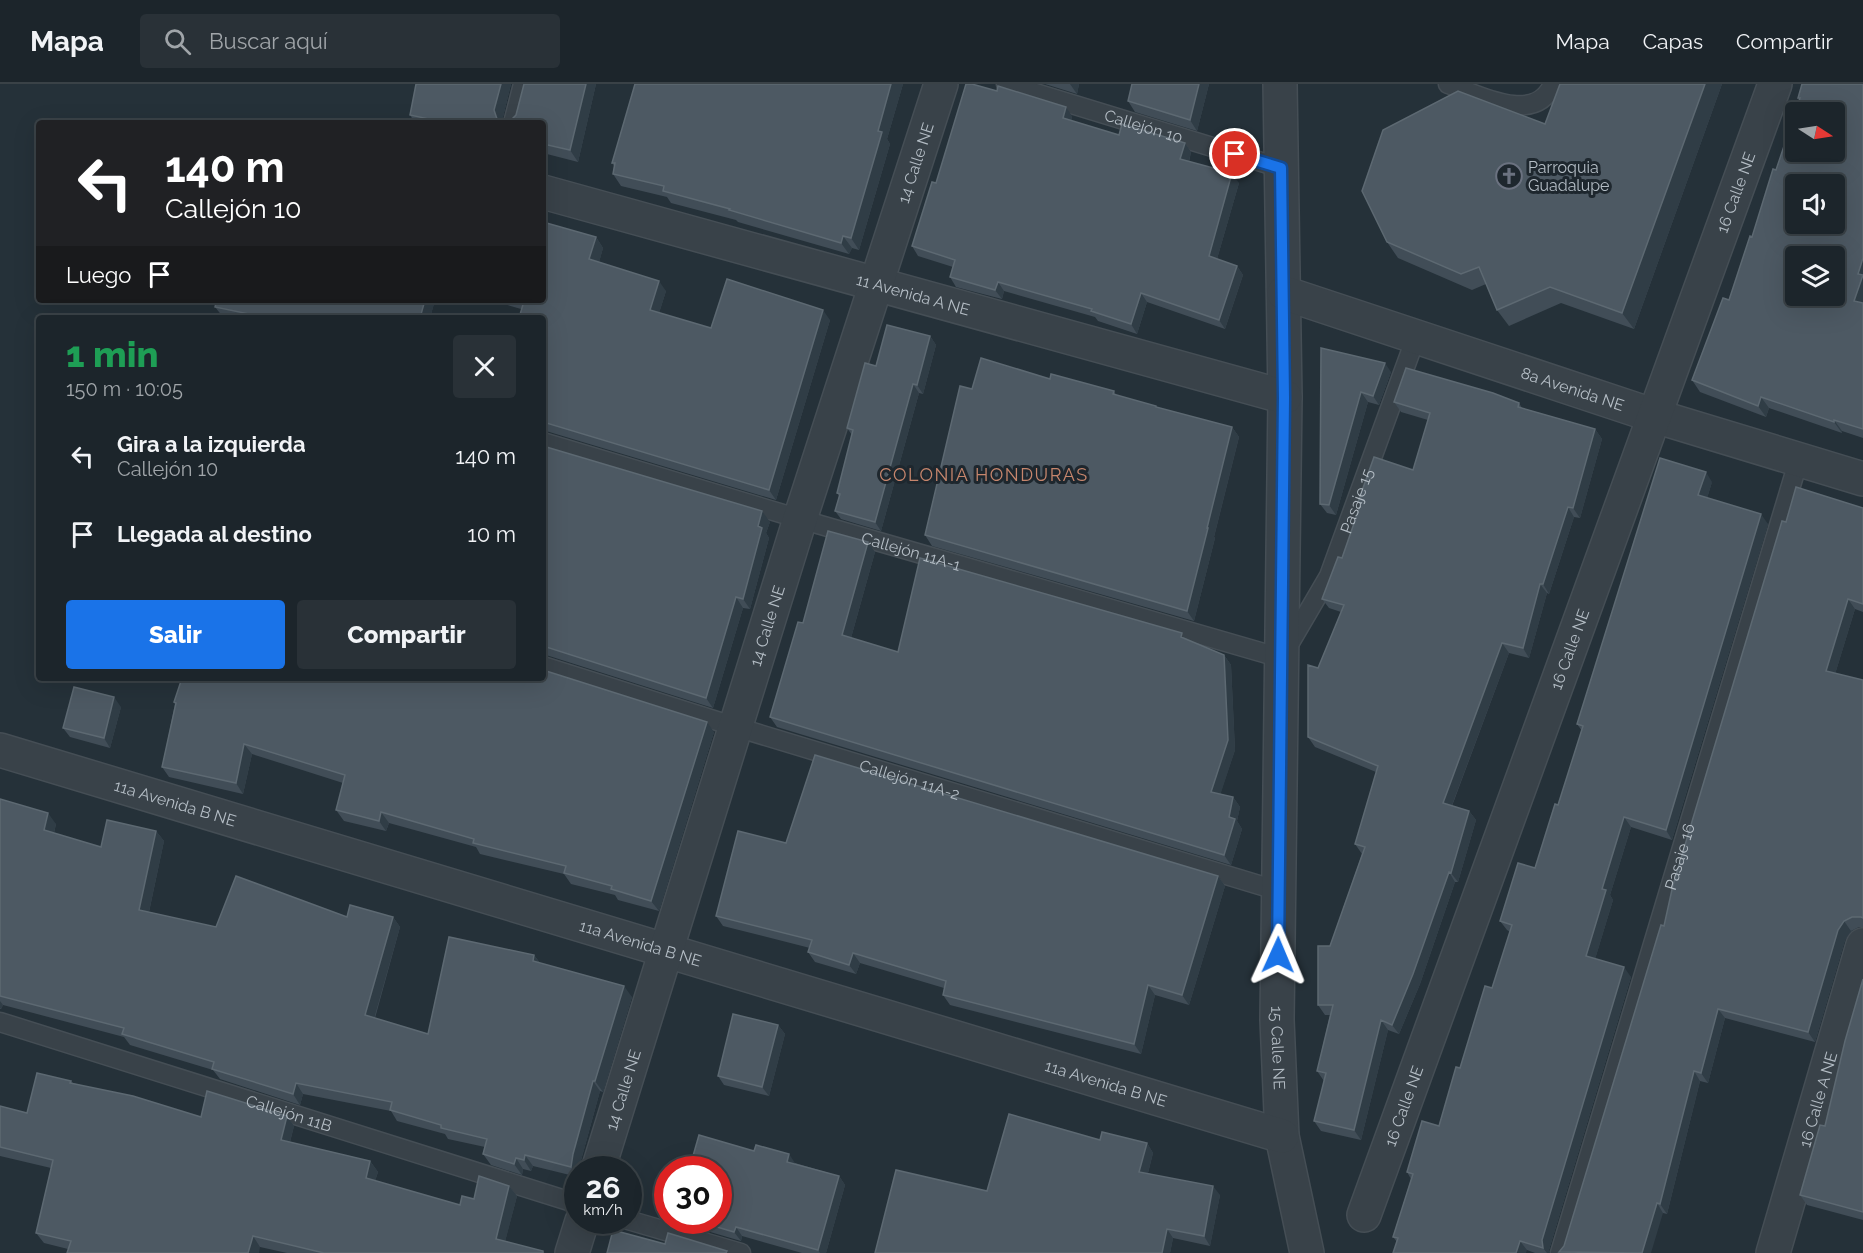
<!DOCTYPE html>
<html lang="es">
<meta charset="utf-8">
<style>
body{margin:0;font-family:Raleway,sans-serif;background:#293137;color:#f1f3f6;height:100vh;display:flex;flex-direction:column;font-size:22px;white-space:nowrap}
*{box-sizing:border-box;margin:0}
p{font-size:20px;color:#a0a5a9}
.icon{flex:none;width:33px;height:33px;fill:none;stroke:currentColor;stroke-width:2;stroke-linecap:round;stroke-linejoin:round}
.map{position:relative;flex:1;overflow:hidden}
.side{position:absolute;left:36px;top:231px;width:510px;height:366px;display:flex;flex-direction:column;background:#1c252b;border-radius:6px;box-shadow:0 6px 24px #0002,0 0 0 2px #3a4247}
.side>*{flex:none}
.hud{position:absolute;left:36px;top:36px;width:510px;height:183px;border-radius:6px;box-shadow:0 6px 24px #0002,0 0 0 2px #3a4247;background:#202124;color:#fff;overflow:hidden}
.needle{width:39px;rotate:102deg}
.tools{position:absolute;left:1785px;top:18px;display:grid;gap:12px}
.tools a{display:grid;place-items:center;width:60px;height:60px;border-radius:6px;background:#1c252b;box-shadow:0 6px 24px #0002,0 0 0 2px #3a4247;font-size:30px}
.speed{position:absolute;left:564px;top:1072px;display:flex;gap:12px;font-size:30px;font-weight:700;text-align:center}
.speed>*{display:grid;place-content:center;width:78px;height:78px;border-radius:50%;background:#1c252b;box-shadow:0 6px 24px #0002,0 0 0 2px #3a4247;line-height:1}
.speed small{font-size:15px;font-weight:400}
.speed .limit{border:9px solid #d22;background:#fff;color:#111}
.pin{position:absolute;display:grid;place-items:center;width:51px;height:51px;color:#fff;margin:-26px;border:3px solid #fff;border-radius:50%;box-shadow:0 2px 6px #0007}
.me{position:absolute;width:66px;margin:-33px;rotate:1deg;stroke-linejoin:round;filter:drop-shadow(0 0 4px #0008)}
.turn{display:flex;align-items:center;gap:21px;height:126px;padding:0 30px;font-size:27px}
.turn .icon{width:78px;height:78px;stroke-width:2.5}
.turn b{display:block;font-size:42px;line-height:51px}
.then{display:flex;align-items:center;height:57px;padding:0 30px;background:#0003;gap:12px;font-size:22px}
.round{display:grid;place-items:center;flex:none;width:63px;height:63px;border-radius:6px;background:#293137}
.overview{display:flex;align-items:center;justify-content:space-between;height:102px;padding:0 30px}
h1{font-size:36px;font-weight:800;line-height:45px;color:#1e9e55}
.primary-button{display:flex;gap:12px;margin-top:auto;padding:12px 30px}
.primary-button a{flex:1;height:69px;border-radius:6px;background:#1a73e8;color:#fff;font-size:24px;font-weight:800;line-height:69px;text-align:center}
.primary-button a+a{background:#293137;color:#f1f3f6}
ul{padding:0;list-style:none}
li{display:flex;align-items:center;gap:18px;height:78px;padding:0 30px}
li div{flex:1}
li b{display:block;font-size:22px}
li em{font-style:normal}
header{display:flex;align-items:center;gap:36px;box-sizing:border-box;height:84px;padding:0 30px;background:#1c252b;border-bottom:2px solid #3a4247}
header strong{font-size:28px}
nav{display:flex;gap:33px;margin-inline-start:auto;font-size:21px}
.search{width:420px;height:54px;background:#293137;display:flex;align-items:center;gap:15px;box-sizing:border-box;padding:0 21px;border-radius:6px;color:#a0a5a9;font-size:22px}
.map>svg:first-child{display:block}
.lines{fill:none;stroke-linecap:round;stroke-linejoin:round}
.service-casing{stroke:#454e55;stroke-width:21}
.minor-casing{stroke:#454e55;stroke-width:36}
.service{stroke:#394249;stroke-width:18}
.minor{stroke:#394249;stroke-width:33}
.wall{fill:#414d57}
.shaded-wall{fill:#303d46}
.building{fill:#4d5963;stroke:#5d6972;stroke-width:1.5;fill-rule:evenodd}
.route-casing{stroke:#114b97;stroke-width:15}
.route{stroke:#1a73e8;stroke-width:10}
.labels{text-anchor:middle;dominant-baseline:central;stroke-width:6;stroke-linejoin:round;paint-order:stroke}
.street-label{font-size:16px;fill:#b4bdc5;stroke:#1e272e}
.poi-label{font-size:16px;fill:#b4bdc5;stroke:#1e272e;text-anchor:start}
.neighbourhood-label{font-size:18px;letter-spacing:1.5px;fill:#c7866d;stroke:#1e272e}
</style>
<header>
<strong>Mapa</strong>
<div class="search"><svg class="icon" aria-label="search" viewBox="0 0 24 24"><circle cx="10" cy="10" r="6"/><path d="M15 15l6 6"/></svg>Buscar aquí</div>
<nav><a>Mapa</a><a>Capas</a><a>Compartir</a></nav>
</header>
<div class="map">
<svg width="1863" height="1169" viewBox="0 0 1863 1169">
<rect width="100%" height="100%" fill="#253139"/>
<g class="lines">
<g class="service-casing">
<g id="service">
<path id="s1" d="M1006,0l275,84"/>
<path d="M1448,0c30,11 87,42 105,0"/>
<path d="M513,39l10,-39"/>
<path id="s2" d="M543,358l257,77 481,139 48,-82 87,-239"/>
<path id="s3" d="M543,582l193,61 543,164"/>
<path id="s4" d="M0,938l578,182"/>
<path d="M628,1136l113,33"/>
<path id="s5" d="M1560,1169l239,-794"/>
</g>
</g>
<g class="minor-casing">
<g id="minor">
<path id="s6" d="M1280,0l5,313 -8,623 5,116 25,117"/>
<path id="s7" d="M543,108l742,205"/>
<path id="s8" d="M1284,209l371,123 208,63"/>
<path id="s9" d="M0,666l1282,386"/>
<path id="s10" d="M598,1086l202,-651 141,-435"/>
<path id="s11" d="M1364,1131l411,-1131"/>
<path d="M572,1169l10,-32"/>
<path id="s12" d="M1773,1169l90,-308"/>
</g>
</g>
<use href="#service" class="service"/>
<use href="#minor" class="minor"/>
</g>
<path class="wall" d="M416,0h95l-9,37 1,2 6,-1 7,-7 8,-31h72l-18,78 -35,-9v-30h-128l-5,-8z
M635,0h268l-16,55 3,5 -31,106 -7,-2 -3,6 -111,-32 -2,-2 -65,-17 -4,-6 -46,-11 -8,-12 1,-8 -2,-3z
M1045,0h34l-2,10z
M1132,0h77l-12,47 -62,-19 -7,-11z
M1560,0h162l-88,245 -73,-26 -52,23 -12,-16 -11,-26 -14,6 -74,-32 -11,-16 158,-118z
M1863,0v354l-21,-7v2l-73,-25 -3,9 -66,-25 -8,-12 37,-80 47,-130 23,-71 -1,-1z
M1072,32l-1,5 48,14 66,8 6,9 -2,10 50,21 -22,76 20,7 6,9 -18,54 -78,-27 -10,32 -39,-13 -3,-4 -91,-26 -2,8 -46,-12 -6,-10 3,-10 -35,-11 -6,-10 24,-63z
M596,153l7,11 -4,14 67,29 -7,22 52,15 119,-8 -54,180 -230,-69 -3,1v-114l-22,-9 -31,-9h53z
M435,216l-5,18h-203l-4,-1 -8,-10z
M930,252l6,9 -13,49 -4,-1 -38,138 -40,-12 -6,-8 4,-15 -2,-3 15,-58 -5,-7 29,-62z
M1321,264l70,24 -12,33 -11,-3 -32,113 -9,-2 -7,-9z
M1050,295l64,12 2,4 41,13 75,19 7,10 -25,100 1,1 -21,83 -262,-75 -7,-11z
M1394,318l125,1 3,5 73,21 7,10 -22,79 -6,-1 -25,77 -2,-1 -18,65 -20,-5 -57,153 17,5 7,9 -18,62h-3l-35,102 -21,50 -11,-4 -27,110 -40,-9 -7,-10 10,-40 -7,-10 13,-56h-5l-7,-10 12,-59 32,-92 -7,-10 21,-72 -61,-25 -7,-10 10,-69 23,-56 -12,-4 -7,-9 20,-41 18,-53 -2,-3 55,-32 15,-50 -27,-8z
M543,362l227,76 -4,11 3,5 -19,71 -7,-1 -30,100 -167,-53 -3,1z
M1712,398l-5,16 61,26 -96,316 -41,-13 -21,68 3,5 -18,59 36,18 -82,273 1,3h-15l-8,-3 -130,-8 -4,-5 18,-58 -4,-7 32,-46 21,-58 32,-80 18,-56 -3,-2 -7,-9 35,-53 23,-63 24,-74 -5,-7z
M1863,424v104l-8,-3 -20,65 28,6v247h-4l-8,4 -6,9 -30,102 -90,-24 -17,65 -8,-2 -33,133 -4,-1 -99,33 100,-320 122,-404z
M868,458l7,10 -24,86 47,14 288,-13 38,16 7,10 4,85 -15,44 13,3 7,10 -3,14 5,8 -11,36 -454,-138 -7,-10 33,-94z
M174,618l540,30 -55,179 -41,-11 -3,-5 -44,-11 -7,-10 -84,-20 -4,-7 -87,-24 -3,8 -42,-10 -8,-11 7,-27 -91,-29 -9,40 -74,-17 -7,-10 13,-63z
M121,623l-11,41 -40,-11 -7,-9z
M0,715l56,25 -2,9 47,14 55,-16 8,10 -15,71 67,15 131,-10h46l7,10 -25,91 53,16 106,-79 6,8 92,34 -29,95 -3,-1 -20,73v6h-2v7l-45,-11 -2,5 -8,-2 -1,6 -31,-10 -8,-11 2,-7 -37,-8 -3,-5 -48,-13 -6,-10 -88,-17 -3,11 -80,-26 -7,-9 -83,-25 -6,-8 -121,-32 -2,4h-1z
M786,759l432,33 7,10 -36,119 -34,-10 -14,59 -191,-49 -7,-10 1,-7 -84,-25 -4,11 -41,-12 -7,-10 2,-4 -87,-22 -7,-10z
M1863,895v241l-56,-15 -7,-10 25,-69z
M778,941l7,9 -16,62 -45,-11 -6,-9z
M71,997l2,2 128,34 86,-1 7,10 -4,16 80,19 8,11 -3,9 85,24 49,-19 8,10 -12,45 40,12h-258l-27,-6 -192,2 -24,-6 -8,-10 15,-65 -51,-12v-50l27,7z
M1100,1056l47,3 6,10 -5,20 72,22 -10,51 -37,-8 -3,15h-295l112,-62z
M795,1079l44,13 6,9 -19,68h-24l-60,-17 -1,5 -58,-17 -2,-3h37z"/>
<path class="shaded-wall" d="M501,0h10l-9,37 1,2 -6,-4 -3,-9z
M586,0h10l-18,78 -8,-12z
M891,0h12l-16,55 3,5 -31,106 -8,-12 27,-107z
M1070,0h9l-2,10z
M1199,0h10l-12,47 -7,-11z
M1705,0h17l-88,245 -12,-16z
M1066,23l6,9 -2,11 -7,-9z
M1185,59l6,9 -4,17 -7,-10z
M1232,89l7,10 -24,83 -6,-10z
M843,152l9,12 -3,6 -8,-11z
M596,153l7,11 -6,22 -8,-11z
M1863,174v51l-9,-8 4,-27z
M1237,182l6,9 -18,54 -6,-9z
M659,197l7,10 -9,29 -7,-10z
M998,198l6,9 -2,8 -7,-9z
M1141,209l6,9 -10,32 -6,-10z
M425,216h10l-5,18h-10z
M823,226l7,10 -54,180 -7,-10z
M930,252l6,9 -13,49 -6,-9z
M1385,279l6,9 -12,33 -6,-9z
M913,300l6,9 -38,138 -6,-9z
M1361,308l7,10 -32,113 -7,-10z
M1761,313l8,11 -3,9 -8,-11z
M1834,336l8,11v2l-8,-11z
M1232,343l7,10 -25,100 1,1 -21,83 -7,-10z
M1595,345l7,10 -22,79 -7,-10z
M1706,388l6,10 -7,23 -7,-10z
M1568,423l6,10 -25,77 -6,-10z
M762,427l8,11 -4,11 3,5 -19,71 -7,-10 15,-73z
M1761,430l7,10 -96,316 -6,-10z
M868,458l7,10 -26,93 -7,-10z
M1540,500l7,9 -18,65 -6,-10z
M736,513l7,11 -30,100 -7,-10z
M1848,515l7,10 -22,72 -7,-10z
M1502,559l7,10 -60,160 -6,-10z
M1224,571l7,10 4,85 -17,52 -7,-10z
M114,613l7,10 -11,41 -6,-10z
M707,638l7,10 -55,179 -8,-10z
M244,660l8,10 -9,40 -7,-11z
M1233,713l7,10 -3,14 5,8 -11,36 -7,-10 5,-38z
M1469,727l7,9 -18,62 -7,-9z
M381,728l8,11 -3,8 -7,-10z
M48,729l8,11 -4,17 -8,-11z
M1624,733l7,10 -21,68 3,5 -20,66 -7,-10 16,-67z
M156,747l8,10 -17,80 -8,-11z
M1449,788l6,10 -35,102 -21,50 -7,-9z
M1218,792l7,10 -36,119 -7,-10z
M393,833l7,10 -28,99 -7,-11z
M1844,837l7,10 -6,9 -30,102 -7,-10 30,-102z
M853,869l7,10 -4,11 -7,-9z
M534,871l8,11 -9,-5z
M1624,883l7,10 -82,273 1,3h-3l-4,-5 -1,-8z
M1148,901l7,10 -14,59 -7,-10z
M624,902l8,11 -29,95 -8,-11z
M0,917l3,4 -2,4 -1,-1z
M1718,925l7,9 -17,65 -7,-10z
M1381,936l7,10 -27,110 -7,-10z
M778,941l7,9 -16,62 -7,-9z
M1694,987l6,10 -33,133 -7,-10z
M593,997l7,10 -20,73v6h-2v6l-7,-9 2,-13z
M296,999l7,11 -3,11 -7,-11z
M287,1032l7,10 -6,24 -7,-10z
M1147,1059l6,10 -7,28 -7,-9z
M789,1070l6,9 -2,8 -6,-9z
M525,1071l8,11 -2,5 -7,-11z
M516,1074l7,11 -1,6 -8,-11z
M370,1077l8,11 -5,16 -7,-10z
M839,1092l6,9 -19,68h-6l-2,-3z
M509,1102l8,10 -14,54 -7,-11z
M1213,1102l7,9 -10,51 -6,-10z
M1657,1119l6,10 -12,40h-9z
M736,1143l6,9 -1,5 -7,-9z
M1167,1145l6,9 -3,15h-8z
M253,1152l7,11 -1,6h-11z
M1520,1157l7,9 -1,3h-10z"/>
<path class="building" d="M416,0h85l-7,26 3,9 6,4 6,-1 7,-7 8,-31h62l-16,66 -27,-6v-21h-96l-37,-8z
M635,0h256l-13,47 4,1 -31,106 -8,-2 -2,7 -112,-33 1,-1 -67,-18 1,-5 -51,-12 2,-11h-3z
M966,0h6l25,7 1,-5 68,21 -3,11 56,17 3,-11 63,19 -5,16 52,14 -23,83 28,10 -18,54 -78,-27 -10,31 -40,-13 1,-2 -94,-27 -3,8 -45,-13 5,-17 -43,-14 20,-64 4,1z
M1132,0h67l-9,36 -62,-19z
M1560,0h145l-83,229 -72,-26 -53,23 -18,-43 -18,7 -74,-32 -25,-51 21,-61 75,-39 87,33z
M1802,0h61v174l-5,16 5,1 -9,26 9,2v126l-29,-9v2l-73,-25 -3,9 -66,-26 31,-82 6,2 21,-64 2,1 21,-68 3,1 24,-72h-2zM1796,28h38v40h-38zM1796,100h38v40h-38zM1796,172h38v40h-38z
M543,138l53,15 -7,22 70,22 -9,29 61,18 16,-49 96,31 -54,180 -226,-68v-104h-24l5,-17 -5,-1h24z
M217,216h208l-5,18h-167l1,-3 -39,-8z
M887,241l43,11 -13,49 -4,-1 -38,138 -40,-11 5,-17 -3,-1 16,-63 -6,-2 18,-65 11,3z
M1321,264l64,15 -12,33 -12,-4 -32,113 -9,-1z
M981,274l69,21 1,-5 63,17 -1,3 43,12v1l76,20 -25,101h1l-21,83 -262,-76 35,-149 12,3z
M1406,284l87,25 26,10 -1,4 77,22 -22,79 -5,-1 -25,77h-3l-17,64 -21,-5 -59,160 26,8 -18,62 -2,-1 -36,102 -21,51 -11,-5 -27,110 -40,-9 12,-48 -9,-2 16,-66h-15v-59h12l35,-99 -10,-3 23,-78 -70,-29v-72l10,3 26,-63 -22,-6 16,-42 4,1 19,-55 -3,-1 16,-45 39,13 17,-57 -36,-11z
M543,362l219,65 -4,15 4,2 -19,71 -7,-2 -30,101 -163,-52z
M1660,374l46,14 -8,23 63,19 -95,316 -42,-13 -22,72 4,1 -20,66 38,11 -82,273 1,8 -23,-7 -4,12h-123l5,-15 -5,-1 20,-63 -6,-2 15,-51 17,5 17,-59 4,1 25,-82 7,2 20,-63 -12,-4 18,-58 17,5 20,-64 3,1 25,-79 -6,-2z
M1796,403l67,21v96l-15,-5 -22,72 37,9v238l-2,-1h-9l-8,4 -6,9 -30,102 -90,-23 -17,64 -7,-2 -34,133 -3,-1 -15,50 -83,-1 5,-6 97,-321 3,1 9,-41 109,-364 4,1z
M828,447l40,11 -26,93 56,17 22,-94 262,75 -1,4 43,18 4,85 -17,52 22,5 -4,20 6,2 -11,36 -454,-138 28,-95 5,1z
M543,586l164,52 -56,179 -40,-12 1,-3 -48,-13 2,-7 -93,-23 1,-4 -93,-27 -2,9 -43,-11 9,-35 -101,-31 -8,39 -74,-16 14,-64 -2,-1 8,-24h361z
M74,603l40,10 -10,41 -41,-10z
M815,671l403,121 -36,119 -34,-10 -14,59 -191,-49 3,-14 -93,-28 -4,12 -41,-13 4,-12 -96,-24 22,-85 48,12z
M0,715l48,14 -4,17 57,17 6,-27 49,11 -17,79 77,17 20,-51 111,41 3,-12 43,12 -28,98 63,19 21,-97 85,18 -1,6 91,25 -29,95h-2l-20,73 -2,13 -46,-12 -1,5 -8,-2 -2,6 -31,-10 4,-15 -46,-11v-3l-51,-15 2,-8 -96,-19 -3,11 -81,-25 2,-7 -92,-28 2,-6 -124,-32z
M1863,895v233l-63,-17 20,-70 5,1 20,-85z
M733,930l45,11 -16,62 -44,-11z
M37,989l34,8 -1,2 63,13 68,21 6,-26 80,25 -6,24 89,21 -4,17 94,27 2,-9 12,3 5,-23 30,10 -13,53 47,12v2h-219l-71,-17 -5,17h-181l4,-12 -35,-8 17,-73 -53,-13v-41l27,7z
M1009,1030l91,26 2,-8 45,11 -8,29 74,14 -9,50 -37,-7 -5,24h-287l21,-83 91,21z
M699,1051l55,16 2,-6 33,9 -2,8 52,14 -21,74 -82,-23 -2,5 -37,-11h21v-51h-29z
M613,1146l52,14 3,-11 59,18 -1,2h-119z"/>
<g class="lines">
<g class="route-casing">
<path id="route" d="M1235,70l46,14 3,230 -6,557"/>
</g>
<use href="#route" class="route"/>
</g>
<defs>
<g id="church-ring" transform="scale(1.35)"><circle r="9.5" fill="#1e272e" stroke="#6b7280" stroke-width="1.5"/><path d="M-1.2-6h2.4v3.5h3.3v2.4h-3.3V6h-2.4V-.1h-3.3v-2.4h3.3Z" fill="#6b7280"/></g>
</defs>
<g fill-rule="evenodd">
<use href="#church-ring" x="1509" y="92"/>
</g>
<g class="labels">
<g class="street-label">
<text stroke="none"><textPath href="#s1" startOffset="144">Callejón 10</textPath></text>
<text stroke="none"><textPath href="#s10" startOffset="1056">14 Calle NE</textPath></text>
<text stroke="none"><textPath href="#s11" startOffset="1088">16 Calle NE</textPath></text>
<text stroke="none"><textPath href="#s7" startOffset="384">11 Avenida A NE</textPath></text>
<text stroke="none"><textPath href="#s8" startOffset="304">8a Avenida NE</textPath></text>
<text stroke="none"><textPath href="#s2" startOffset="944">Pasaje 15</textPath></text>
<text stroke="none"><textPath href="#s2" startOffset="384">Callejón 11A-1</textPath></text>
<text stroke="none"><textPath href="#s10" startOffset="570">14 Calle NE</textPath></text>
<text stroke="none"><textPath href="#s11" startOffset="602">16 Calle NE</textPath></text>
<text stroke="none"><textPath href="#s3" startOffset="384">Callejón 11A-2</textPath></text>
<text stroke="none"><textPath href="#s9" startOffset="183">11a Avenida B NE</textPath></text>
<text stroke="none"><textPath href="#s5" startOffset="414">Pasaje 16</textPath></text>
<text stroke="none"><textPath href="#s9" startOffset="669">11a Avenida B NE</textPath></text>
<text stroke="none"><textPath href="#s6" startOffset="964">15 Calle NE</textPath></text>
<text stroke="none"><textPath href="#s9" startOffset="1155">11a Avenida B NE</textPath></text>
<text stroke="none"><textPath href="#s10" startOffset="84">14 Calle NE</textPath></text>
<text stroke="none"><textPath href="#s12" startOffset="160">16 Calle A NE</textPath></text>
<text stroke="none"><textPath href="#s11" startOffset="116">16 Calle NE</textPath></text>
<text stroke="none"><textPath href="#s4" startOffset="303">Callejón 11B</textPath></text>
</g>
<g class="poi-label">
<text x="1528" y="83">Parroquia<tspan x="1528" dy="18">Guadalupe</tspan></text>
</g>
<g class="neighbourhood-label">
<text x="984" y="390">COLONIA HONDURAS</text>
</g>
</g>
</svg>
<div class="tools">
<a><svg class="needle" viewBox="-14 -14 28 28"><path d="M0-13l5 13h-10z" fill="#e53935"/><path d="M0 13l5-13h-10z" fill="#a0a5a9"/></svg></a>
<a><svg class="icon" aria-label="sound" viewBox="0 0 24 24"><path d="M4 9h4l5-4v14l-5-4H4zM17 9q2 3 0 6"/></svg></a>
<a><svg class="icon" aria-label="layers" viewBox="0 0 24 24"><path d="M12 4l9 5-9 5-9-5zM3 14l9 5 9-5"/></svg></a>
</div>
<div class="speed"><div>26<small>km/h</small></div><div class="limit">30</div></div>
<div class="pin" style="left:1235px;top:70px;background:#d93025"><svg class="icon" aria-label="arrive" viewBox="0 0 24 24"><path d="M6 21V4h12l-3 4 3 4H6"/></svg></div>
<svg class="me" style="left:1278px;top:871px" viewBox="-20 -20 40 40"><path d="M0-17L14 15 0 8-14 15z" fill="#1a73e8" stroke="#fff" stroke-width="4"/></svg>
<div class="hud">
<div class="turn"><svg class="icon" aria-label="left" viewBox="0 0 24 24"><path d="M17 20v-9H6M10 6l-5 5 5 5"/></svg><div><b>140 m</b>Callejón 10</div></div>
<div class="then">Luego<svg class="icon" aria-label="arrive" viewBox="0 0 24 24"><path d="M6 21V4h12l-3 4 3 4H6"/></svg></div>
</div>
<section class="side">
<div class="overview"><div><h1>1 min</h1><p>150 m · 10:05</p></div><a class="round"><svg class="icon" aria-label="close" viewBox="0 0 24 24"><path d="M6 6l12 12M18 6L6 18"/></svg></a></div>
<ul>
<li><svg class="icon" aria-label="left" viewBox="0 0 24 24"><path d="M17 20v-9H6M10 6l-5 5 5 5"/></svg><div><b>Gira a la izquierda</b><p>Callejón 10</p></div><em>140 m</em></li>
<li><svg class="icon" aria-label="arrive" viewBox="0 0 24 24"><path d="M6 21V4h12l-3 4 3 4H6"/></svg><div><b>Llegada al destino</b></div><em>10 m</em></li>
</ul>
<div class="primary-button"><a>Salir</a><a>Compartir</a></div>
</section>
</div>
